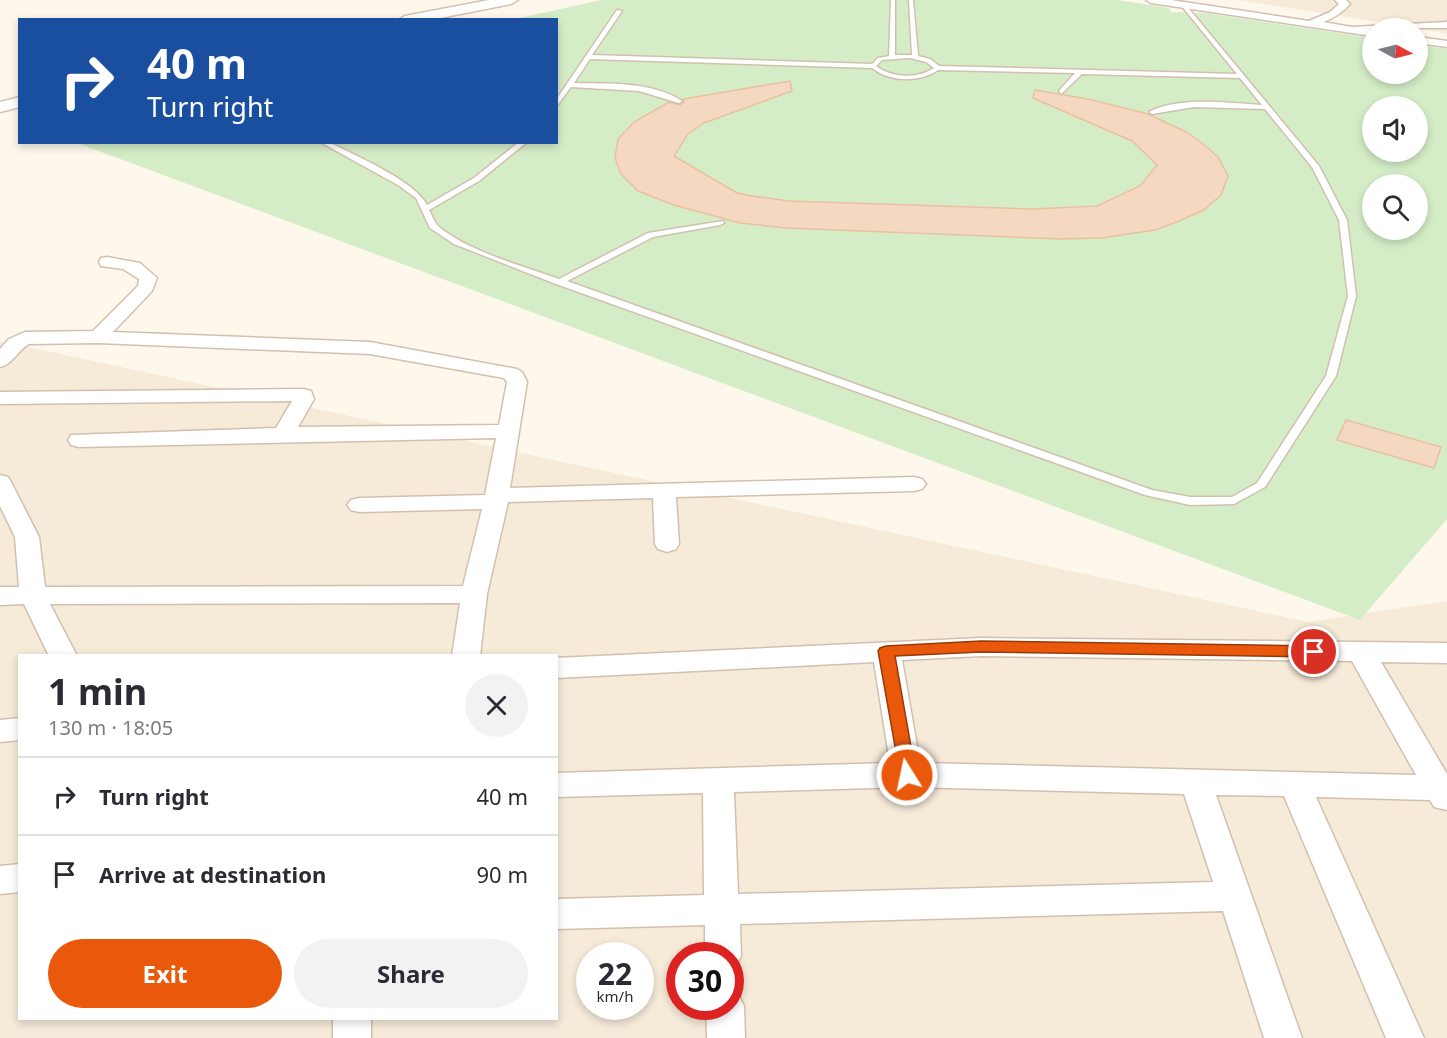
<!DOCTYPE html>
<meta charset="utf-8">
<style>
body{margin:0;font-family:"Noto Sans",sans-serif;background:#f2f2f3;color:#2b2b33;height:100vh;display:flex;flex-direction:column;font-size:22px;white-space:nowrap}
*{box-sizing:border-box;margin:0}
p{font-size:20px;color:#7c7c81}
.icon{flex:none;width:33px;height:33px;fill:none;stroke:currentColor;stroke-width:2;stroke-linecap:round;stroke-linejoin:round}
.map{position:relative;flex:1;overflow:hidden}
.panel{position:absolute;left:18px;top:654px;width:540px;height:366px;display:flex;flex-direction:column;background:#fff;border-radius:0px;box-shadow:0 3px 9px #0003}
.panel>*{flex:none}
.banner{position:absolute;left:18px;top:18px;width:540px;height:126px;border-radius:0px;box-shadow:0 3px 9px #0003;background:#1a4fa0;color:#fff;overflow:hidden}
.needle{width:39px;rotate:97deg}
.buttons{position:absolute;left:1362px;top:18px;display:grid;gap:12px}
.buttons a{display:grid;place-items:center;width:66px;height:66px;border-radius:50%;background:#fff;box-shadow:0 3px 9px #0003;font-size:30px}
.speed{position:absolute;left:576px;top:942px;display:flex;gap:12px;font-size:30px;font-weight:700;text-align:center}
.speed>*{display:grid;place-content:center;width:78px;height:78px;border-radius:50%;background:#fff;box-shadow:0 3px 9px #0003;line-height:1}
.speed small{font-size:15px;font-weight:400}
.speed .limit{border:9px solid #d22;background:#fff;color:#111}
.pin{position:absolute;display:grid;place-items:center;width:51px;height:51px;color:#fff;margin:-26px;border:3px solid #fff;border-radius:50%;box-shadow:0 2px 6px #0007}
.me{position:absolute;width:66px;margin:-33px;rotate:350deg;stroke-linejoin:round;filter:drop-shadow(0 0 4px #0008)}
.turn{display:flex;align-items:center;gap:21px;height:126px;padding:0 30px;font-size:27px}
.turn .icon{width:78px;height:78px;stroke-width:2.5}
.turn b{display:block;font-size:42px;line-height:51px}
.round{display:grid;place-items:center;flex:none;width:63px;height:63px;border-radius:32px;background:#f2f2f3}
.overview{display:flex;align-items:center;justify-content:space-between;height:102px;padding:0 30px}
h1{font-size:36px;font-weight:700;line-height:45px}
.button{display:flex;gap:12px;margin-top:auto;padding:12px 30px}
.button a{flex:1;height:69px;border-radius:36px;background:#ea580c;color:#fff;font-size:24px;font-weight:700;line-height:69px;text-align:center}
.button a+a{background:#f2f2f3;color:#2b2b33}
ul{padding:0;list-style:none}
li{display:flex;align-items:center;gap:18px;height:78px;padding:0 30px;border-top:2px solid #e1e1e2}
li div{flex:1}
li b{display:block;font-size:22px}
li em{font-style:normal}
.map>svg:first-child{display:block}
.residential{fill:#f6ead9;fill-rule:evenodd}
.green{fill:#d5edc7;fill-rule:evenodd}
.building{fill:#f5d8c1;stroke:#e9c0a0;stroke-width:1.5}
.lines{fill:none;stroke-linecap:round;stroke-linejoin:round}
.service-casing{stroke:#d2c0af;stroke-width:3}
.minor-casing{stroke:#d2c0af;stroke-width:3}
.secondary-casing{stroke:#d5c1ac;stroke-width:3}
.service{fill:#fff;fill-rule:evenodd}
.minor{fill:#fff;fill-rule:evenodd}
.secondary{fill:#fff;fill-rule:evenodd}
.route{fill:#ea580c;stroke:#983908;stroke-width:1.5}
</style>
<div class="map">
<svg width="1447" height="1038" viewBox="0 0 1447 1038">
<rect width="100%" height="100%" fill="#fef7eb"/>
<path class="residential" d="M1238,0h209v34l-29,-6z
M0,341l1308,281 139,-21v437h-1447zM20,656h536v362h-536zM590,956h50v50h-50zM680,956h50v50h-50z"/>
<path class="green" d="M601,0h516l52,8 2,4 33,1 168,25v36h46v-29l29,4v470l-87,101 -1283,-477 479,-1v-122l-41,-1zM1372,106h46v46h-46zM1372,184h46v46h-46z"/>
<path class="building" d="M790,81l2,10 -88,32 -16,11 -14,22 63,37 15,3 37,5 243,8 65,-3 43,-20 17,-21 -25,-24 -99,-43 2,-8 53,9 60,15 38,18 16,11 16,14 10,19 -7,19 -17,15 -25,11 -24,9 -54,8 -41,1 -274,-11 -46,-5 -66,-18 -36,-14 -17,-17 -6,-16 3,-19 16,-17 35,-20 11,3 4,-3 -1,-3z
M1346,420l95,27 -7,21 -97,-28z"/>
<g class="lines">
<g class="service-casing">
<path id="service" d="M891,0h4v55h17l-3,-55h4l5,56 12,3 9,7 298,8 -56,-69 4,-1 134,162 28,54 9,76 -20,80 -71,111 -31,17 -44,1 -45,-10 -589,-211 -102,-40 -24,-16 -14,-30 -18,-13 -78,-43h9c26,14 85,38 98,63l47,-27 45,-36h8l-48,39 -50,29c3,5 5,12 9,16 29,25 85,40 121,53l89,-46 75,-12 1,2 -4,2 -67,12 -86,44 585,209 38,7h42l25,-14 69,-107 22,-80 -9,-76 -27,-53 -47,-58 -71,-2 -42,7 -3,-2c29,-16 80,-9 113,-7l-22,-27 -158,-4 -21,20 -2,-3 16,-18 -137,-3c-18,13 -49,12 -66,-2l-282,-9 -16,24c34,1 78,-2 108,18l-3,2 -40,-12 -68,-4 -15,20v-7l61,-90 5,1 -30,44 280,9 6,-6 11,-2zM910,58l16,4 8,6c-16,11 -43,10 -58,-2l6,-6z"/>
</g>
<g class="minor-casing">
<path id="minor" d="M1146,0h25l138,21 21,-9 9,-8 -4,-4h11l4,4c-8,9 -16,14 -27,18l29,5 95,-5v6h-75v8l-221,-33z
M1418,37l29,4v6l-29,-4z
M107,257l33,6 17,15 -5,13 -39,41 257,10 147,27 5,3 5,10 -17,106 404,-11 8,2 4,5 -4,5 -8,2 -238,6 3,47 -3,5 -9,3 -9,-3 -3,-5 -2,-46 -145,4 -21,92 -7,62h-28l8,-53 -410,1 27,52h-28l-25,-52 -24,1v-18h19l-4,-50 -15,-31v-31l8,2 3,5 28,55 6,50 418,-1 19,-77 -123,3 -8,-2 -4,-5 4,-5 8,-2 126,-3 11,-57 -417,9 -8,-2 -3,-5 3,-5 205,-7 16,-27 -292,3v-12l304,-3 7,2 3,8 -16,28 201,-2 8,-43 -3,-4 -134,-24 -272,-11 -69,1c-11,6 -16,20 -29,23v-18l9,-10 16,-7 68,-1 45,-45 1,-7 -16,-10 -22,-3 -2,-4 2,-4z
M981,638l466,5v20l-66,-1 66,112v36l-13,-3 -4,-7 -114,-3 108,241h-38l-102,-242 -68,-1 86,243h-38l-41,-127 -483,13 1,32 -5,11 -6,2v-13h-25v-31l-149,4v-30l148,-4 -1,-102 -147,4v-24l334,-10 -16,-101 -318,16v-20zM981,656l371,5 64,114 -496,-12 -18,-103zM907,787l277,7 29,88 -475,12 -4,-102z
M20,718v22l-20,2v-22z
M20,864v28l-20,2v-28z
M730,991l8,3 6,12 1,32h-38l-1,-32h24z
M333,1018h38v20h-38z"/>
</g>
<g class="secondary-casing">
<path id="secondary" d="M489,0h29l-7,4 -81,16h-32l7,-4z
M20,97v10l-20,5v-10z"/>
</g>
<use href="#service" class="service"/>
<use href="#minor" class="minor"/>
<use href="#secondary" class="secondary"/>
</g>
<path class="route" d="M981,641l333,5 5,2 2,4 -2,3 -5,2 -333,-5 -86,4 21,119 -3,5 -6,2 -6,-2 -23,-129 2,-3 6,-2z"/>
</svg>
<div class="buttons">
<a><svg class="needle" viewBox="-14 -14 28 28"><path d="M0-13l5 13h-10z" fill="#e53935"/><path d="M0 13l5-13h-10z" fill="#7c7c81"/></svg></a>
<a><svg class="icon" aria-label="sound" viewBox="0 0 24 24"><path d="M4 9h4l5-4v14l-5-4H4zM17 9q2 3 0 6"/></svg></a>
<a><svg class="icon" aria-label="search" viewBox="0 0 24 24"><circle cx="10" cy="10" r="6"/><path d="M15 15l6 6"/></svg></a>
</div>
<div class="speed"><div>22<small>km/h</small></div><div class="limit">30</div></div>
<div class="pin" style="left:1314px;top:652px;background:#d93025"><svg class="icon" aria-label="arrive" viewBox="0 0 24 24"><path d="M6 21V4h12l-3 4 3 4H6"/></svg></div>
<svg class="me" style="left:907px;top:775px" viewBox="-20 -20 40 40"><circle r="17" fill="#ea580c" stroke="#fff" stroke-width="3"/><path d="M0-11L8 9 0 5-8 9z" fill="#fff"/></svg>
<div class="banner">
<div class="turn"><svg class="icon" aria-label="right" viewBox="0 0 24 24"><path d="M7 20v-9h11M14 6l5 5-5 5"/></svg><div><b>40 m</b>Turn right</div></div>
</div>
<section class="panel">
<div class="overview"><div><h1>1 min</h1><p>130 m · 18:05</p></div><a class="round"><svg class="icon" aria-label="close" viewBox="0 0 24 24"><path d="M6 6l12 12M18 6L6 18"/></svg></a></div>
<ul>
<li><svg class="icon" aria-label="right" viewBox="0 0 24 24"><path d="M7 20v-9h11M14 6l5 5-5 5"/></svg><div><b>Turn right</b></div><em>40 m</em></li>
<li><svg class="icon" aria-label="arrive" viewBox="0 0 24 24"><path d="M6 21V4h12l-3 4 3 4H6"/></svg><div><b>Arrive at destination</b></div><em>90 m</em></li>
</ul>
<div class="button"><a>Exit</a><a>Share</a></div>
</section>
</div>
